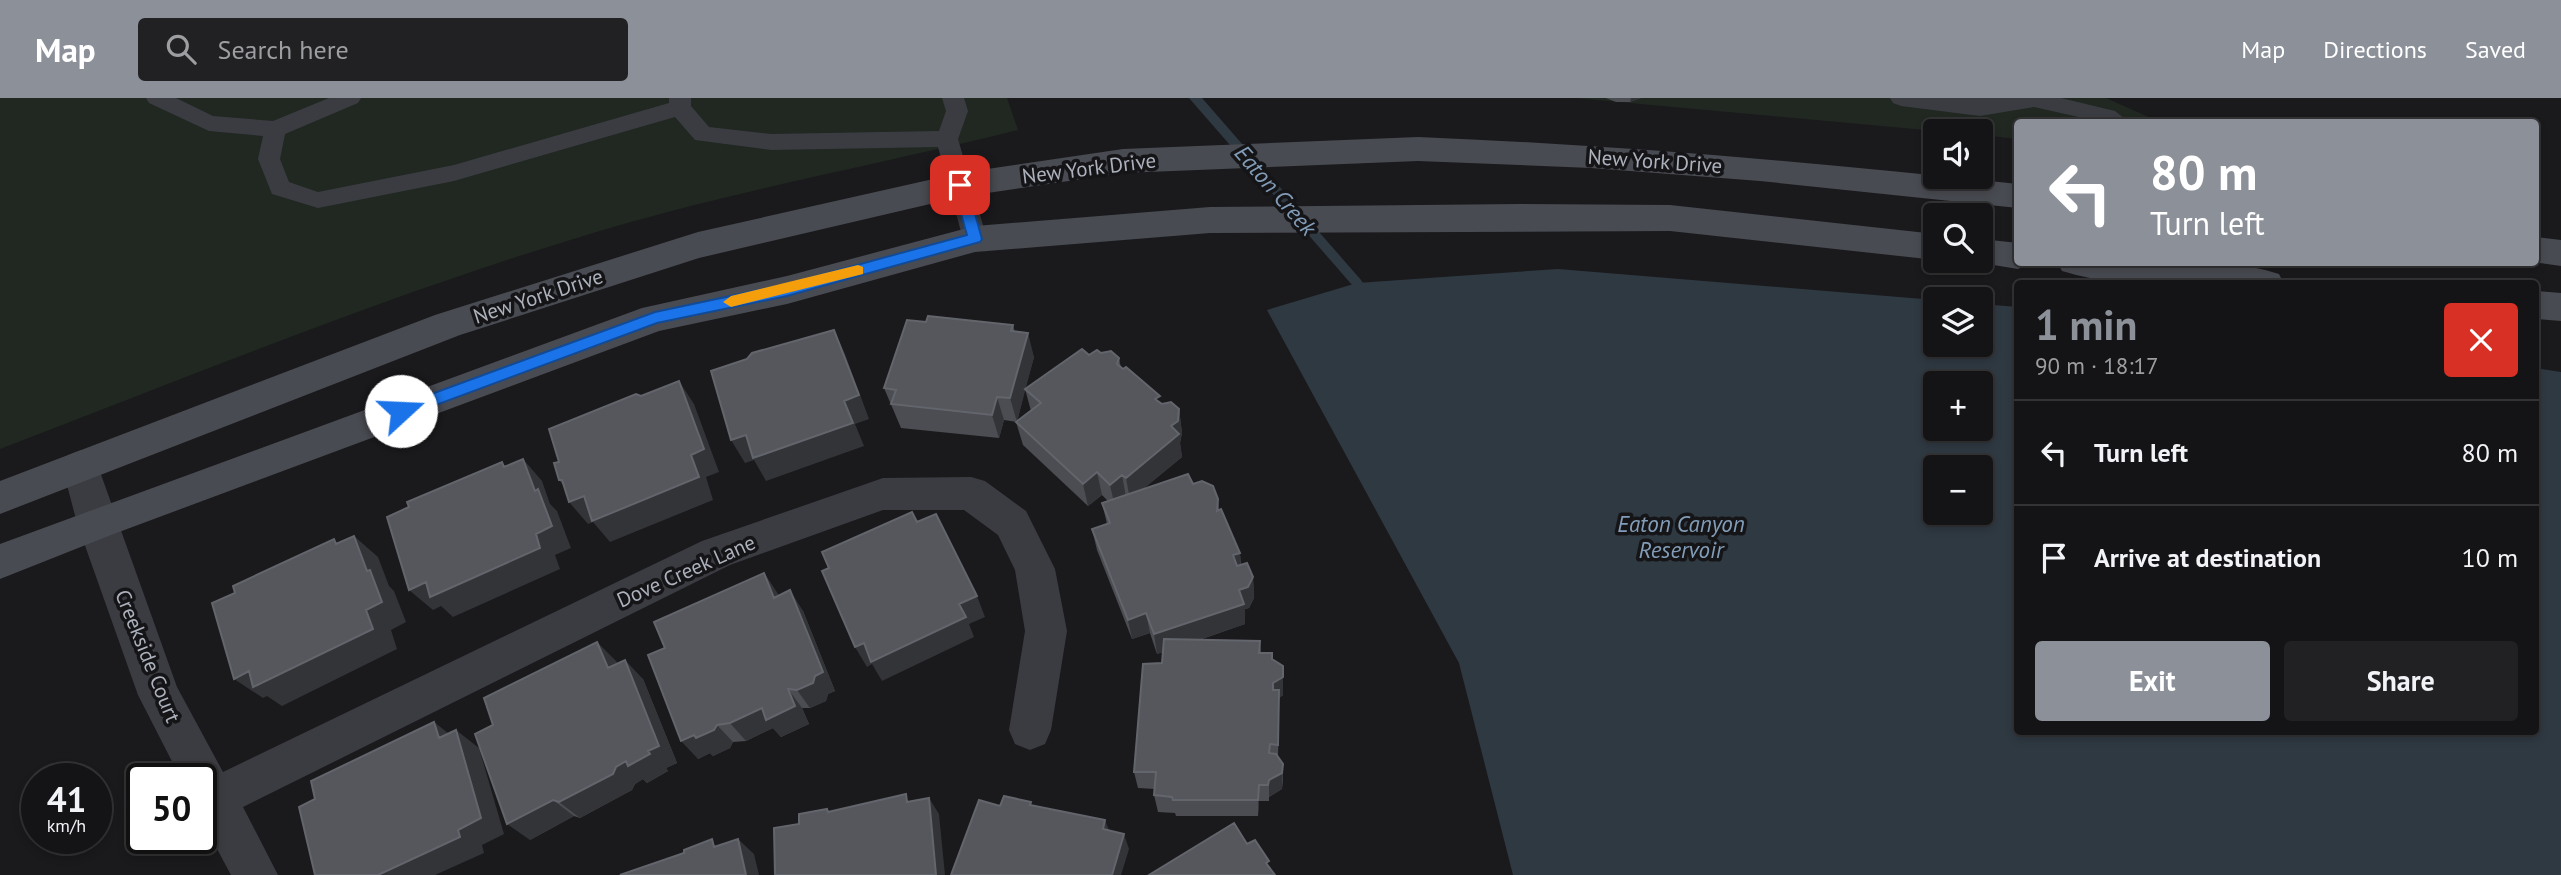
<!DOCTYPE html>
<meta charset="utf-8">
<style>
body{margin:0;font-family:"PT Sans",sans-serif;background:#212123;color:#f1f3f6;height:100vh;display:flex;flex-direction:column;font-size:26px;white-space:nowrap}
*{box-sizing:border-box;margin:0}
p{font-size:23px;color:#9d9ea1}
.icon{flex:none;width:38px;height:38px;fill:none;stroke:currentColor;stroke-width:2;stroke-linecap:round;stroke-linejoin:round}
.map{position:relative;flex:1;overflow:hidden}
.sheet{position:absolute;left:2014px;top:182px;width:525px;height:455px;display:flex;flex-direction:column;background:#141416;border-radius:7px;box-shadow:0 4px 10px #0003,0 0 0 2px #333335}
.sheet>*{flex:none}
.top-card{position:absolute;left:2014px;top:21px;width:525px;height:147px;border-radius:7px;box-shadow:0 4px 10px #0003,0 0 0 2px #333335;background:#8c9099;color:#fff;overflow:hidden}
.fabs{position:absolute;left:1923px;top:21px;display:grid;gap:14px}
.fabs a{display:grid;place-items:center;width:70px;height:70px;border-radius:7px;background:#141416;box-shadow:0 4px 10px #0003,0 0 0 2px #333335;font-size:35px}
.speed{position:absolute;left:21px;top:665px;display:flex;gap:14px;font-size:35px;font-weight:700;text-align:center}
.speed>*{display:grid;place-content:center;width:91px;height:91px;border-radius:50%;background:#141416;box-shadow:0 4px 10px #0003,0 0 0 2px #333335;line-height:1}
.speed small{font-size:18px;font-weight:400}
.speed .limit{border:4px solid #111;border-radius:10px;background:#fff;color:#111}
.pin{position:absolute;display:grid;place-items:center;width:60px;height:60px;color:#fff;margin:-30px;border-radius:14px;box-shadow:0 4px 10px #0006}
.me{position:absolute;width:77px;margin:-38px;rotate:70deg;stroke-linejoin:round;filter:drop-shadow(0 0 5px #0008)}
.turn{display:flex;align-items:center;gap:24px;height:147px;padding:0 21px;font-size:32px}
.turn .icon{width:91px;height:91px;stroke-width:2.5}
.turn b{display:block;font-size:49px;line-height:60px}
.round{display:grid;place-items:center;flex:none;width:74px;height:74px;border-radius:7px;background:#212123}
.summary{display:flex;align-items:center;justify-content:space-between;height:119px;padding:0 21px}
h1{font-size:42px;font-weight:700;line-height:52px;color:#8c9099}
.action{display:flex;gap:14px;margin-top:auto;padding:14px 21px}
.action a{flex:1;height:80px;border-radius:7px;background:#8c9099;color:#fff;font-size:28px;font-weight:700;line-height:80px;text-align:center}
.action a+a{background:#212123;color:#f1f3f6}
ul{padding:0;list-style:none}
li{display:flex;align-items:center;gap:21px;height:105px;padding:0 21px;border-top:2px solid #333335}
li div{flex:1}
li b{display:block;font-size:26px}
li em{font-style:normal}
header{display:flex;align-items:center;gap:42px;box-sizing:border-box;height:98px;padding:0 35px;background:#8c9099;color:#fff}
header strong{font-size:33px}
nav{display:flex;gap:38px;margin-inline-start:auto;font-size:24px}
.search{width:490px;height:63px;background:#212123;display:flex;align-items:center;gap:18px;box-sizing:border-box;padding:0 24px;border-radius:7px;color:#9d9ea1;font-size:26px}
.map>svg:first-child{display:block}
.green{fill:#202821}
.water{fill:#2f3942;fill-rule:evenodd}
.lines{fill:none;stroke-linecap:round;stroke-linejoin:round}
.stream{fill:#2f3942;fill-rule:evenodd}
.lane{fill:#3b3c42;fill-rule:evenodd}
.street{fill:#3b3c42;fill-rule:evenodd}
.secondary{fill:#494b52;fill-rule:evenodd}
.wall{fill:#4b4d52}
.shaded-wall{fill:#333438}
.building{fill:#56575d;stroke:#63656c;stroke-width:2}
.route{fill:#1a73e8;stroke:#114b97;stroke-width:2}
.slow{fill:#f59e0b}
.labels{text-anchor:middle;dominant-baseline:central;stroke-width:7;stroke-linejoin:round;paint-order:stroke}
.street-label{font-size:21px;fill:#acb1bc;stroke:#151518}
.water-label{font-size:23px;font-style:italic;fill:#839db8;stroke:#151518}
</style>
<header>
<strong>Map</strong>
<div class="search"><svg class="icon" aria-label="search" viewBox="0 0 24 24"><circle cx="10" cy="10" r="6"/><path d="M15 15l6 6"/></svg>Search here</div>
<nav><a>Map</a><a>Directions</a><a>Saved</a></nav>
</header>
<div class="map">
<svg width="2561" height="777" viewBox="0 0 2561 777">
<rect width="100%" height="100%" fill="#1a1a1d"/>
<path class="green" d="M0,0h1007l11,32c-128,32 -259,56 -387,92 -215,61 -422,147 -631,227z
M1575,0h531l54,24h-142v17l-37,-4v-4h-45z"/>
<path class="water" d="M1558,171l377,31 1,45h45v-41l37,3v425h518v-364l25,4v503h-1048l-54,-212 -192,-353 90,-27zM1936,285h45v46h-45zM1936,369h45v46h-45z"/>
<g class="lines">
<path class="stream" d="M1189,0h13l159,182 2,3 -2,3h-8z"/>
<path class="lane" d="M146,0h30l37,18 60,5 56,-23h32l-3,5 -73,31 -5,25 9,23 29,10 136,-27 215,-62v-5h22v8l18,21 62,7 168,-3 7,-20 -4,-13h22l4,13 -10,28 29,100 -4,6 -8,3 -8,-3 -4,-6 -25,-92 -167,3 -76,-10 -20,-23 -221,64 -136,27 -46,-14 -14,-35 5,-23 -54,-5 -60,-28z
M1890,0h171l54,13 14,11h-28l-67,-15 -54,9 -79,-10 -8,-3z"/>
<path class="street" d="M81,352l13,5 83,232 46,85 479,-231 181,-63 88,-1 14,4 41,30 29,58 12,62 -16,99 -6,14 -15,6 -15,-6 -6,-14 16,-99 -10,-61 -17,-35 -34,-25h-81l-153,55 -487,242 35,68h-47l-30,-56v-40h-20l-43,-84 -61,-172 -15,-57 6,-11z"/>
<path class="secondary" d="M1418,39c201,8 402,26 600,47v24l-258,-27 -169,-13 -173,-7 -295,12 -163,24 -261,61 -239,77 -460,179v-33l435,-166 263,-83 262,-59 163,-24z
M1519,106l151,1 266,29v26l-266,-29 -460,2 -235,19 -188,52 -128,27 -548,204 -111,44v-35l642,-236 145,-32 188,-50 235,-19z
M2536,139l25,3v26l-27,-4z
M1981,141l37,4v19h14l-14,7 -49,-8h12z
M2057,164c69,0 156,-9 222,12l5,10c-69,0 -156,8 -222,-13z
M2536,193l25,2v28l-25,-2z"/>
</g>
<path class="wall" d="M1606,0h35l-11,4h-14z
M926,224l87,3 2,7 19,25 -9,32 64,-34 12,-2 18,5 2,10 39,35 19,6 3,24 -2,10 2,14 -39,32 50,-5 25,15 1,11 21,43 1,12 12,12 1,21 -5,10 -4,1v15l-46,16 61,1 1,12 11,6 11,36 -4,3 -1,59 5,7v17l-1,8 -13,8v4h-10l-1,15h-82l-1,-3 -17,-1 -4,-17 1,-6 -17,-1 -4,-16 28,-109 1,-11 -6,2 -7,-21 -18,6 -35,-89 -5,-21 15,-5 -5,-21 6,-2 -6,-6 -14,11 -65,-61 -7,-23 15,-11 -6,-22 -8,33 -13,-2 -5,18 -98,-10 -17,-40z
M764,475l15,23 24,15 32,80 -7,3 -2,7 -16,7h-8l7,16 -28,13 -8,-9 -27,13 -13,1 -3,6 -17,8 -3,-3 -12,6 -33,-111z
M616,563l1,3 26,15 34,84 -11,5 2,3 -21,12 -4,-4 -8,5 -3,6 -52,28 -6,-2 -44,24z"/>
<path class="shaded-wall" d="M1631,0h10l-11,4z
M834,232l11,24 24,65 -14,5 9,22 -98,35 -12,-21 -9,3 -14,-23 113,-39z
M1028,235l6,24 -17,65 -7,-24z
M679,283l15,23 25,68 -13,5 7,23 -103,42 -17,-20 -5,2 -19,-22 6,-2 -16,-20 132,-25z
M997,299l7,23 -5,18 -7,-23z
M1179,311l3,24 -2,10 2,14 -52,43 -4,-22 45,-52z
M523,361l19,22 8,23 7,7 14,37 -16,7 5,14 -107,48 -12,-11 -8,4 -24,-20 127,-56 -1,-43z
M1097,374l5,23 -14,11 -5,-22z
M1122,377l4,22 -11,10 -5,-22z
M354,438l24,21 11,29 5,5 12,31 -15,8 6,19 -115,57 -15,-10 -4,2 -29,-19 132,-69 1,-39z
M1240,455l1,21 -8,-19z
M764,475l14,21 10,25 -14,-21z
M1253,479l1,21 -5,10 -4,1v15l-88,30 -3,-20 85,-44z
M790,492l13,21 32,80 -7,3 -2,7 -16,7 -13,-18z
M977,498l8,21 -16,7 5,13 -92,44 -10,-17 -5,3 -12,-20z
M1146,515l4,20 -18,6 -4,-19z
M597,544l19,19 11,26 -19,-19z
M625,562l18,19 34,84 -11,5 2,3 -21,12 -4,-4 -8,5 -3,6 -52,28 -21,-16 57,-35 32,-16z
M1283,568v29l-4,3 -1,64v-17l-5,-43v-19z
M788,591l14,19 7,16 -28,13 -8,-9 -27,13 -16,-18z
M434,624l23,18 -18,-2z
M717,627l16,17 -3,6 -17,8 -3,-3 -12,6 -17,-18z
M456,632l23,18 25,86 -22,11 2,8 -49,22h-57l80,-45z
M1283,666l-1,25 -13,8v4v-21z
M1259,687v16l-1,15v-16z
M929,700l10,16 6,61h-9z
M553,702l21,16 -44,24 -23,-16z
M1105,722l6,15 -8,-6z
M1124,736l5,15 -8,26h-9z
M738,741l16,15 5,21h-13z"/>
<path class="building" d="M928,218l85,9 -2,6 17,2 -18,65 -13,-1 -5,18 -101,-11 5,-14 -12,-2 23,-68 19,2z
M834,232l25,65 -15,6 9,22 -100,35 -7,-23 -15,5 -20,-69 36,-12 5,-6z
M1082,251l7,6 8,-5 4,3 10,-2 8,7 -2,6 6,5 3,-2 34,29 -5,3 7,5 9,-2 8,7 -1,12 -7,5 8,8 -53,44 -4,-3 -12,10 -13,-13 -14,12 -67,-62 25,-19 -16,-14z
M679,283l25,68 -13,6 8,22 -107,44 -8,-25 -15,6 -7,-22h-3l-5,-17 5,-1 -10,-33 87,-35 5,2z
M523,361l12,32 3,-2 14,37 -16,8 4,14 -110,49 -4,-15 -17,8 -22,-73 22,-10 -2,-5 95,-40 2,5z
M1188,376l5,10 9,-3 11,5 5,13 -1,12 4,-2 19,44 -7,2 4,11 10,-3 6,14 -5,10 -9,3 5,14 -90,30 -8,-21 -18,7 -36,-91 18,-6 -8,-20z
M912,414l5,10 19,-8 41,82 -18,8 7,13 -95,45 -7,-19 -9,4 -33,-76 7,-3 -7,-16z
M354,438l13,35 3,-1 12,32 -16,8 7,19 -120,58 -4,-16 -15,8 -22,-76 23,-10 -2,-7 101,-47 2,5z
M764,475l10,25 16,-8 33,82 -8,4 -2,7 -16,7 -9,-1 7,17 -29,14 -4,-12 -32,15 -13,2 -3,5 -18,8 -2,-3 -13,6 -33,-86 17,-7 -11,-26z
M1164,541l96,2 -1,12h13v6l11,7v11l-10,6v7h6l-1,55 -8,-1 -1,9 7,1 7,10 -1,9 -13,7 -1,5h-9l-1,15h-85l-1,-3 -18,-2 2,-23h-22l9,-108 19,-1z
M597,544l11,26 17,-8 34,86 -11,5 2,3 -22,12 -2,-5 -10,6 -3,7 -54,28 -6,-2 -46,24 -32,-90 18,-9 -9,-27z
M434,624l5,16 17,-8 25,88 -23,12 2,7 -82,38h-63l-16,-68 16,-8 -4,-18z
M906,696l1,8 22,-4 7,77h-161l-1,-47 25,-4v-10l28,-5 1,3z
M1004,698l27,6 -1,3 75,15 -2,9 21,5 -12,41h-161l28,-75 21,6z
M1234,725l13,21 8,-4 14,21 -3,2 9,12h-126z
M712,741l2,8 24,-8 8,36h-126l64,-22v-3z"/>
<path class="route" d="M960,82l7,5 15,54 -2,3 -193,54 -130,27 -256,95 -7,-7 2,-4 259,-95 132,-28 180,-49 -14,-50z"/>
<path class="slow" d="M858,167l5,2v7l-132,33 -8,-5 8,-6z"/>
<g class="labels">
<g class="street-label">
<text transform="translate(1655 63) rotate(4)">New York Drive</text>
<text transform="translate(1089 70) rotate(-7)">New York Drive</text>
<text transform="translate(538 198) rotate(-18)">New York Drive</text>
<text transform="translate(686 473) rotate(-24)">Dove Creek Lane</text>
<text transform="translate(148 558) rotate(68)">Creekside Court</text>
</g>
<g class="water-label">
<text transform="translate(1276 92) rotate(49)">Eaton Creek</text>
<text x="1681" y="425">Eaton Canyon<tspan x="1681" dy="26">Reservoir</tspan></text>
</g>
</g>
</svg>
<div class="fabs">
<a><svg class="icon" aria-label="sound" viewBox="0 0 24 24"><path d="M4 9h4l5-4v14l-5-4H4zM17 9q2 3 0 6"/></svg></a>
<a><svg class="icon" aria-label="search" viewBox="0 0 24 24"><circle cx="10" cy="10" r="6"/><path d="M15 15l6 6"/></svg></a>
<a><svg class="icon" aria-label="layers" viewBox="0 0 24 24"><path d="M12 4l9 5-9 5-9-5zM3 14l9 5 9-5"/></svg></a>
<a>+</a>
<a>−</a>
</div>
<div class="speed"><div>41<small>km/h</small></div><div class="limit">50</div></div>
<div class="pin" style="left:960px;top:87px;background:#d93025"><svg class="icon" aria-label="arrive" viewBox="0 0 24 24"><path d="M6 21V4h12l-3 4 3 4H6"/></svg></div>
<svg class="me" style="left:401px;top:313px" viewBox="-20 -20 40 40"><circle r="19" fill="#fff"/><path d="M0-13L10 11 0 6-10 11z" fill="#1a73e8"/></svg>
<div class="top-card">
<div class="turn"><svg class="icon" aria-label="left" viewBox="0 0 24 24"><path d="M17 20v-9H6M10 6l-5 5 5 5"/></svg><div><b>80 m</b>Turn left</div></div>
</div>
<section class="sheet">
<div class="summary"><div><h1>1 min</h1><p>90 m · 18:17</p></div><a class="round" style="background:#d93025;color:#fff"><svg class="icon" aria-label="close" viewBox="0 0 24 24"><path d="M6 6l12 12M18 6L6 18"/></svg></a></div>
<ul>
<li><svg class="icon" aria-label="left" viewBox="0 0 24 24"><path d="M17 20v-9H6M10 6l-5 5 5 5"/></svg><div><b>Turn left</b></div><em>80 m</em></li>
<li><svg class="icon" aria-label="arrive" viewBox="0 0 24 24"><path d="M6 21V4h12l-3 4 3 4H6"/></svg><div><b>Arrive at destination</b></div><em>10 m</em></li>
</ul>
<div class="action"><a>Exit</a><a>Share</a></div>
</section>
</div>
